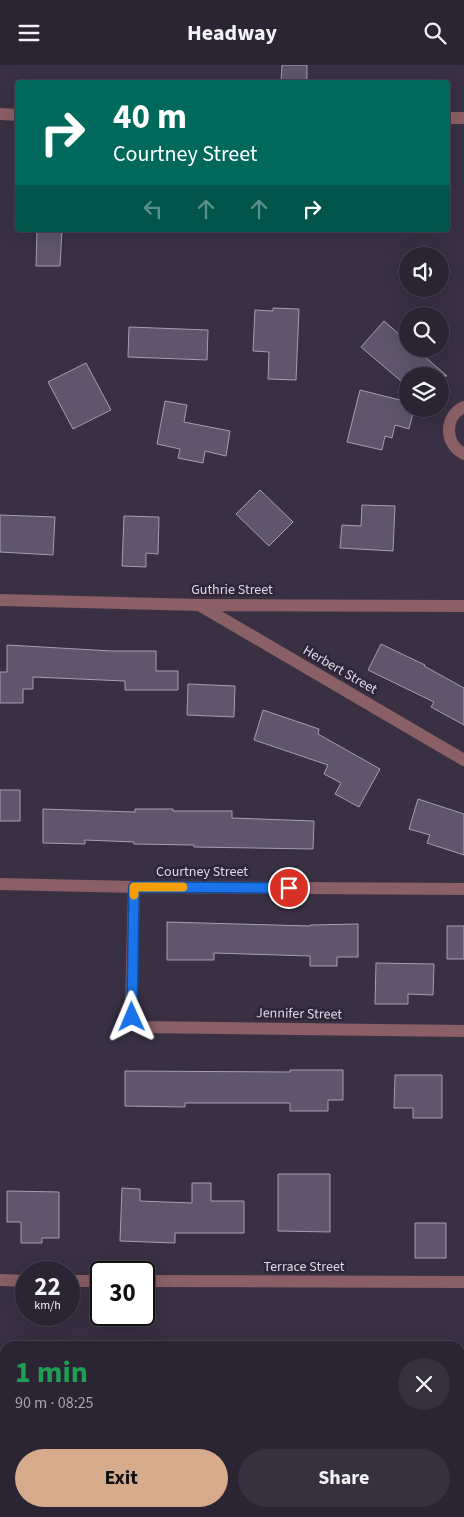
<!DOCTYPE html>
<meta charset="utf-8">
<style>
body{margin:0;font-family:"Source Sans 3",sans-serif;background:#37303e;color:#f1f3f6;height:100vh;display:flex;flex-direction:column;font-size:19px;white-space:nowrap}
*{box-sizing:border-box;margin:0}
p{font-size:16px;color:#a6a4ac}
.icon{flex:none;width:28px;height:28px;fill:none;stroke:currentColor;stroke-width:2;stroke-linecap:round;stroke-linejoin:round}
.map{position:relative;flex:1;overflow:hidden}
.side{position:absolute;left:0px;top:1276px;width:465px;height:176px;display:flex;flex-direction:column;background:#2b2432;border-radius:15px 15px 0 0;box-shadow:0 5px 20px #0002,0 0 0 1px #47414d}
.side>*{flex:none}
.banner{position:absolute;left:15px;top:15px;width:435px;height:152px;border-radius:5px;box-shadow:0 5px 20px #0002,0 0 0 1px #47414d;background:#00695c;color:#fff;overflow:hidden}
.tools{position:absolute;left:399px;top:182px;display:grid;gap:10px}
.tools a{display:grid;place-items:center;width:50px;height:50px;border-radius:50%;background:#2b2432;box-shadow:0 5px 20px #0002,0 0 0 1px #47414d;font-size:25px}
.speed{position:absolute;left:15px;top:1196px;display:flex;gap:10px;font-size:25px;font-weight:700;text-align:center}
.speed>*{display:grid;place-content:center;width:65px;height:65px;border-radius:50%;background:#2b2432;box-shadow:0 5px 20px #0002,0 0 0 1px #47414d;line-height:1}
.speed small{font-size:12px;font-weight:400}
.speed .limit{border:2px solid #111;border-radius:8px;background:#fff;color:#111}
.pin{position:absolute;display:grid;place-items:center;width:42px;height:42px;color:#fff;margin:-21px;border:2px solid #fff;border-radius:50%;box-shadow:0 1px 5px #0007}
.me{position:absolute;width:55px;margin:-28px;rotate:359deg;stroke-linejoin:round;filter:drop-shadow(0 0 4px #0008)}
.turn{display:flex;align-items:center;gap:18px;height:105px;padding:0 15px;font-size:22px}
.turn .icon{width:65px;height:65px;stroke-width:2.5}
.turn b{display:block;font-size:35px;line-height:42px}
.lanes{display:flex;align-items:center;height:48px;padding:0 15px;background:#0003;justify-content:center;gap:25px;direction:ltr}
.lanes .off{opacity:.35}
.round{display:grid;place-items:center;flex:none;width:52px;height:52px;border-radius:26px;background:#37303e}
.headline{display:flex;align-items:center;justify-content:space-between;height:85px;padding:0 15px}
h1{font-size:30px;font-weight:700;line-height:38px;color:#1e9e55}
.button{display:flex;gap:10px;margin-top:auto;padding:10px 15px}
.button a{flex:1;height:58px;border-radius:30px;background:#d6ab8b;color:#111;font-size:20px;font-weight:700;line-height:58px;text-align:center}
.button a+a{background:#37303e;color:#f1f3f6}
header{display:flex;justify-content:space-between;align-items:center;height:65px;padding:0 15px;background:#2b2432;font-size:22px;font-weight:700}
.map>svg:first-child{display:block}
.building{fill:#5f566b;stroke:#a69cb3}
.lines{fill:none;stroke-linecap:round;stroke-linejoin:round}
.minor{stroke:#8a5f66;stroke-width:12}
.route-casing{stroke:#114b97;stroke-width:12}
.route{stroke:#1a73e8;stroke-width:9}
.slow{stroke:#f59e0b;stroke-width:9}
.labels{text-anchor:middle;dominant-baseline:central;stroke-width:5;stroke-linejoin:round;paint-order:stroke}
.street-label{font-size:14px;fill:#ded9e5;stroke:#2f2639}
</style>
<header><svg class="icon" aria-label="menu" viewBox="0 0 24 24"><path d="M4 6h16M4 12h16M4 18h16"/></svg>Headway<svg class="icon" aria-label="search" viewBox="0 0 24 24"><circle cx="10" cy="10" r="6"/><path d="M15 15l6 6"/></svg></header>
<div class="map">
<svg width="464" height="1452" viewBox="0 0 464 1452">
<rect width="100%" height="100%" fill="#393043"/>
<path class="building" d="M282,0h25v18h-26z
M37,165h25l-2,36h-24z
M273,243l26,1 -3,71 -28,-1 1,-27 -16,-1 2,-41 18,1z
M384,256l24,21v7h8l31,27h-39v11l-47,-40z
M129,262l79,3 -1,30 -79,-3z
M86,298l25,47 -38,19 -25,-47z
M360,325l48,12v7h6l-5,20 -14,-4 -3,13 -7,-2 -3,14 -35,-8z
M165,336l22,4 -3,17 46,9 -4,25 -21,-5 -2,12 -25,-5 2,-9 -23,-5z
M260,425l33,32 -24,24 -33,-32z
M362,440l33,1 -2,45 -53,-3 2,-23 19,1z
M0,450l55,2 -2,38 -53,-3z
M124,451l35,1 -1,37 -12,-1v14l-24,-1z
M381,579l44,21 -1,1 40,22v37l-33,-18 3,-5 -66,-32z
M7,580l105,6h44v20h22v19h-53v-9l-92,-4v12h-10v14h-23v-31h7z
M188,619l47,2 -1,31 -47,-2z
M263,645l56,19 -1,5 62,35 -21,38 -24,-13 6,-11 -17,-9 4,-9 -74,-25z
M0,725h20v31h-20z
M418,734l46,15v41l-37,-12 3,-8 -21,-6z
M43,744l92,3v-3h38v2h59v7l82,3 -1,28 -119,-2v-2l-60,-1v-2l-49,-2v4l-42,-1z
M167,857l143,4v-1l48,-1v33h-21v9h-27v-10l-96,-3v7h-47z
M447,861h17v33h-17z
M376,898l58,1 -1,31 -25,-1v10h-33z
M290,1005h53v30h-15v11h-38v-8h-105v4l-60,-1v-35l165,1z
M395,1010h47v43h-29v-10h-19z
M278,1109h52v58l-52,-1z
M192,1118h19v18h33v32h-69v10l-55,-2 2,-53 18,1v12l52,2z
M7,1126l52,1v46h-17v5h-21v-21h-14z
M415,1158h31v35h-31z"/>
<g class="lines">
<path class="minor" d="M0,49l18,1
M448,53h16
M464,342c-20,9 -20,37 0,47
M0,535l200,5 264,1
M201,541l263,154
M0,819l134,3 330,2
M134,822l-3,122 4,15 8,3 321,4
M0,1215l26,1
M69,1216h32
M144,1216l320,1"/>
</g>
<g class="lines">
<g class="route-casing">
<path id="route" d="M132,952l2,-130 155,1"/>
</g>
<use href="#route" class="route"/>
<path class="slow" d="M134,830v-8h49"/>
</g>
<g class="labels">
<g class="street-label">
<text x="232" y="525">Guthrie Street</text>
<text transform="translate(340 605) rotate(30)">Herbert Street</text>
<text x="202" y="807">Courtney Street</text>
<text transform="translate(299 949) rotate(1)">Jennifer Street</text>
<text x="304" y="1202">Terrace Street</text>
</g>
</g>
</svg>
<div class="tools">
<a><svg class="icon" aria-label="sound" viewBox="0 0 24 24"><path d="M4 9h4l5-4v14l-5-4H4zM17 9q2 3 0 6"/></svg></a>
<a><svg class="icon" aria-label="search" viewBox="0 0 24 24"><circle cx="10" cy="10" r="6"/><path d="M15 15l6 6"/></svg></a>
<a><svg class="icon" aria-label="layers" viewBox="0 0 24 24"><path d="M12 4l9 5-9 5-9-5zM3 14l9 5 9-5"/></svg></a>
</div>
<div class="speed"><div>22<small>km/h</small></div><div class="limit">30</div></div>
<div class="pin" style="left:289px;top:823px;background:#d93025"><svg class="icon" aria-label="arrive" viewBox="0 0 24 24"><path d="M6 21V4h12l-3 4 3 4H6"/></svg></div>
<svg class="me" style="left:132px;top:952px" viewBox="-20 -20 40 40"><path d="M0-17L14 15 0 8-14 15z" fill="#1a73e8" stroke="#fff" stroke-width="4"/></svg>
<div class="banner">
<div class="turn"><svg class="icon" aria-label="right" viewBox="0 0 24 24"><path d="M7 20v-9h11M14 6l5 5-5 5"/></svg><div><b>40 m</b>Courtney Street</div></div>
<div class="lanes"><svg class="icon off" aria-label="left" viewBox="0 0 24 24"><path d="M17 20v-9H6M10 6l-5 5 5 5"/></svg><svg class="icon off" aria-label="ahead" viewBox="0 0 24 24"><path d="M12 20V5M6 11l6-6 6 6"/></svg><svg class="icon off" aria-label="ahead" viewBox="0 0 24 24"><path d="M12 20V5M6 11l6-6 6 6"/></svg><svg class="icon" aria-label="right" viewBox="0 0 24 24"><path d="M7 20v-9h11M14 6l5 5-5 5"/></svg></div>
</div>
<section class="side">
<div class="headline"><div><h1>1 min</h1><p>90 m · 08:25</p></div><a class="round"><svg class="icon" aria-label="close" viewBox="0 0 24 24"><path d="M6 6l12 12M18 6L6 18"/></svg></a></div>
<div class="button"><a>Exit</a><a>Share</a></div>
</section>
</div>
